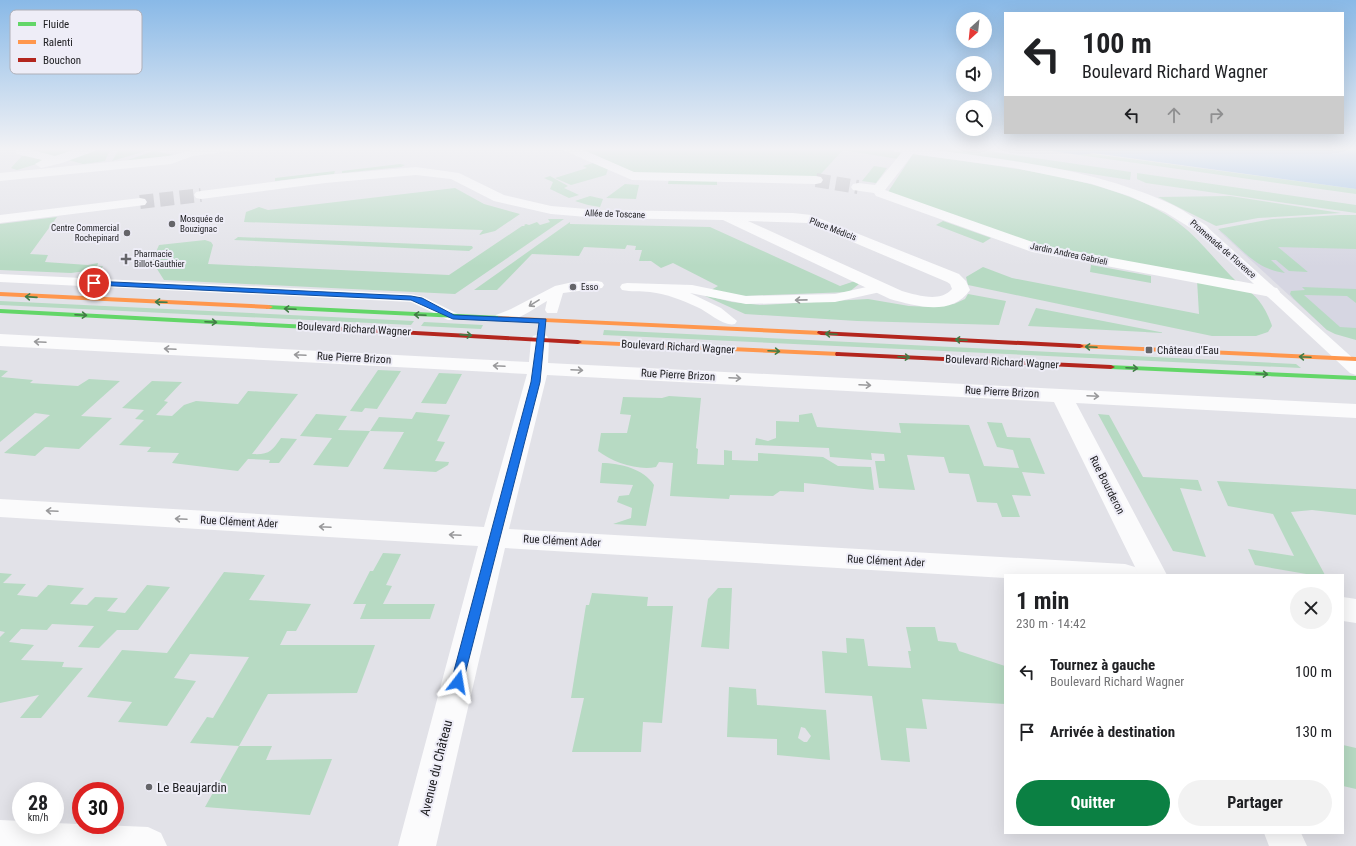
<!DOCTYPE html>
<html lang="fr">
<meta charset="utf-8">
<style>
body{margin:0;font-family:"Roboto Condensed",sans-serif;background:#f2f2f2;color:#202124;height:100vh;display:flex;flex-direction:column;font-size:15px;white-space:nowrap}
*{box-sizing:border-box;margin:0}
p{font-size:13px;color:#757577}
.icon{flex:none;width:22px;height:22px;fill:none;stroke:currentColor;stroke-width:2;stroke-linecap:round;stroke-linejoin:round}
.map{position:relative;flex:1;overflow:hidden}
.drawer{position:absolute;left:1004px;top:574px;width:340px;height:260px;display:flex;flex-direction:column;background:#fff;border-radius:0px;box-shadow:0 4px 16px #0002}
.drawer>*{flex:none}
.hud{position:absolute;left:1004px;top:12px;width:340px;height:122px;border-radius:0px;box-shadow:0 4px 16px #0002;background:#fff;color:#202124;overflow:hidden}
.needle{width:26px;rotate:207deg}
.tools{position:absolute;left:956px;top:12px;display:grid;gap:8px}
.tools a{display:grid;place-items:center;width:36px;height:36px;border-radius:50%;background:#fff;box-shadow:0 4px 16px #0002;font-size:20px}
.speed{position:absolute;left:12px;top:782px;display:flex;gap:8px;font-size:20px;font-weight:700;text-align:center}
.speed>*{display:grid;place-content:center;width:52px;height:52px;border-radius:50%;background:#fff;box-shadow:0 4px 16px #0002;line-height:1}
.speed small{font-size:10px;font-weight:400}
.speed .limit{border:6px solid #d22;background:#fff;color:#111}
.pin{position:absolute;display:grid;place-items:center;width:34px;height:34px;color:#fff;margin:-17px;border:2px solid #fff;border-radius:50%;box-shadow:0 1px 4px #0007}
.me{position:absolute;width:44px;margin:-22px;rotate:14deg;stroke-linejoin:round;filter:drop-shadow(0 0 3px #0008)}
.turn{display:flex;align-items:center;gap:14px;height:84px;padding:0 12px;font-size:18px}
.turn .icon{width:52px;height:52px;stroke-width:2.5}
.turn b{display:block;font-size:28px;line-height:34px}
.lanes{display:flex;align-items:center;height:38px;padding:0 12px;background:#0003;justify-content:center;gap:20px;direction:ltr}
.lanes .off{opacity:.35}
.round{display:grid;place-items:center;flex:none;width:42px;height:42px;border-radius:21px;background:#f2f2f2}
.summary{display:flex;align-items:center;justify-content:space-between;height:68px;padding:0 12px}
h1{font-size:24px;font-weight:700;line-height:30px}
.action{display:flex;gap:8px;margin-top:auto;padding:8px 12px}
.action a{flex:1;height:46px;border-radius:24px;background:#0b8043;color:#fff;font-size:16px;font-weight:700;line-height:46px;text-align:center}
.action a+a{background:#f2f2f2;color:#202124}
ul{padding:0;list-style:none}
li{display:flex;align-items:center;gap:12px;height:60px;padding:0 12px}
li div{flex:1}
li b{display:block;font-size:15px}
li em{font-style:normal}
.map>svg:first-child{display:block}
.built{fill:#d6d6e2}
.green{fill:#b7dac3;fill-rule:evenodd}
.water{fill:#9bc0e6}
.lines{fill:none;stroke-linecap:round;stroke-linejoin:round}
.street-tunnel{stroke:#bbbbc1;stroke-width:14;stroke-dasharray:14 6;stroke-linecap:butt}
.lane{fill:#fbfbfc;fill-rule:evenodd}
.street{fill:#fbfbfc;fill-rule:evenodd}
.fast{fill:#63d668;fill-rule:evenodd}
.slow{fill:#ff974d;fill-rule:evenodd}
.jam{fill:#b3261e;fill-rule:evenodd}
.oneway{stroke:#427c46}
.oneway2{stroke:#99999b}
.route{fill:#1a73e8;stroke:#114b97}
.poi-dot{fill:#656569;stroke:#eeedf7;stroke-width:1.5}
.labels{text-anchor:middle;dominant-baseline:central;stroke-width:4;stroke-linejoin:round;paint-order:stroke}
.far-street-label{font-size:9px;fill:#212124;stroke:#eeedf7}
.far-poi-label{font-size:9px;fill:#212124;stroke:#eeedf7;text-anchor:start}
.street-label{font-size:11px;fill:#212124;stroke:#eeedf7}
.poi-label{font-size:11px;fill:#212124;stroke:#eeedf7;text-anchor:start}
.near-street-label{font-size:13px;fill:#212124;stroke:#eeedf7}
.near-poi-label{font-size:13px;fill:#212124;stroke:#eeedf7;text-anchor:start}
.key{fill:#eeedf7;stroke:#b0b0b8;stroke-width:1}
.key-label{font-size:11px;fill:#212124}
</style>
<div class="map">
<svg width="1356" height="846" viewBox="0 0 1356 846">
<rect width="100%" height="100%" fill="#e2e2e8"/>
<path class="built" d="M1219,231l137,3v97l-29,-1z"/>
<path class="green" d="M43,148h43l-31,9 -17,-4z
M95,148h16l-6,13 -22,3 -18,-5z
M120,148l29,2 -37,11z
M578,148h294l31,5 -5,6 -55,-9 -25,27 -183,-4z
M924,148h43l164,24 -1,8z
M154,151l20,4 -52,7z
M1086,153l270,36v5l-277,-39z
M913,154c78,12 195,21 260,65 25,17 43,43 65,64l-198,-36 -152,-55z
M30,155l16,6 -29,9 -6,-2 11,-12z
M593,163l15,6 -2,6 -35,10 -16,-7 32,-10 -4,-2z
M400,164l5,1 -4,2 -59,6v-2z
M874,166l13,2 -11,15 -14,-2z
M335,171l-1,3 -59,7v-3z
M1137,173l219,32v8l-210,-30 -9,-4z
M550,176l18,10 -4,2 15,7 -10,3 -19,-9 3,-7 -9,-4z
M669,179l48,1v5l-49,-1z
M625,184l14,1 -3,14 -30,-1z
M455,188l29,16 36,10 -25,17 -16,4 4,-5 -239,-8 2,-10 13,-5 9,3z
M590,196l13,3 -3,8 -12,-2 -13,-4z
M1230,196l111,17 -83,5 -42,8 -58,-29z
M1339,215h17v34l-78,-2 30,25 -19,-1 -13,-11h-5l14,13c-31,-4 -44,-26 -67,-44l54,-10z
M57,217l-27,37 18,1 -3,7 43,3 10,-2 -1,4 6,-1 -2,3 -30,4 -71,-3v-46z
M548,219h16l-109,75 -291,-14 -12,-19 7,-16 46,-5 6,2 2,3 -5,19 241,11 73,-49h3l-1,-1 2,-1 3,1 8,-3 3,3 10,-3z
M943,221l48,17 -8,5 -47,-18z
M570,222v2l140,3 130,59 15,-5 4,3 -10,8 -107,4 -31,-6 7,-4 -45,-23 -12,5 -10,-7h-12l3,-11h-7l1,-4 -9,-1 -2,4 -41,-2 -5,9 -47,-2 -35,36h-23z
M238,237l234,9 1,2 -4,3 -235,-11z
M1091,265l60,11v7l-61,-11z
M983,267l29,11 187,36 -2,-34c11,3 41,5 50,10 12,7 21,23 25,36l-4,6 -12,4h-44l-244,-51 -2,-8z
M1302,287l54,2v14l-9,-7 -43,-1 36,32 16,1v12l-21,-6 -8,-4 -33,-31 -4,-5 1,-3 14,-1z
M968,294l38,7 -7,24 -142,-4 -112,-7 -42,-19 29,7 28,3 108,-6 41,7 23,1 22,-3 11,-5z
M0,301l414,20 -3,4 -411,-20z
M1036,308l129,25 -137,-7z
M424,322l59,3 -2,4 -60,-3z
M604,330l692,34 5,4 -698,-33z
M0,370l8,1 -7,6 32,3 -3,3 48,3 11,-7 31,2 -39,35 31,2 -33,31 -34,-2 -10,9 -31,-3 46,-38 -15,-2 -35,29z
M378,370l23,1 -24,38 -12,-1 -3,4 -12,-1z
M439,373l23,1 -16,30 -25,-1z
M152,381l30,1 -18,19 4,1 -12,13 16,1 12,-11 12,-4 42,3 10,-13 50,3 -46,60c17,1 20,-3 29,-16l16,1 -18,24h-10l1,-3 -22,-1 -10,12 -66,-8 7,-10 -32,-1 4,-5 -32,-2 25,-25 -9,-1 9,-9 -22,-2z
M669,396l32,2 -5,50 2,1 -1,15 27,1v-15l8,1v9l26,1v-8l65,4 15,9 33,1 3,23 -70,-7v9l-24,-1 -7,5 -43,-1 -1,4 -59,-3 3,-33 -14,-1 -3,5c-18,4 -44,-5 -58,-16l3,-18h26l4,-18 -11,-1 3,-17 39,1z
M416,412l34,3 -13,26 8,1 -10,19 14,1 -1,3 -12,7 -53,-3 21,-37 -34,-1 -22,36 -35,-2 19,-27 -32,-2 16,-22 31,2 -9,14 32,1 9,-14 33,2z
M812,413l5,14 84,6 -2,-10 70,2 15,41 35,2 -6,-18 -16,-3 -10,-25 15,1 5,14 23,1 15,36 -23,-2 9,24 -19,-1 8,22h-18l-5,-14 -20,-1 -8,-28 -20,-1 -5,-16 -37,-2 8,35 -36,-2 -4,-27h10l-1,-7 -13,-1 1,7 -42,-3 -1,-9 -74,-3 1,-7 12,3 8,-3v-17l23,1v-7z
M1098,414l11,1 34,62 55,3 4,11 -22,-3 26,69 -33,-6z
M602,463c18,0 42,6 52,22l-8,41 -33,-2 18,-6 1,-10 -15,-6 2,-6 10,-1 4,-10 -33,-2z
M1217,481l139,8v26l-44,-5 -21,2 34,63h-13l-57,-10 -7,-16 46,7 -21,-42 -45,-8z
M383,553l18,1 -15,31 6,1 -9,18h52l-5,15h-70l6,-15h-13l17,-33h3z
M224,572l41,3 -16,25 62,4 -15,27h-9l-7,14h95l-18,48 -89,1 -29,52h33l-6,14 66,-1 -22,56 -105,-8 34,-61 -49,-3 17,-26 6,1 36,-61 -59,-3 -16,24 22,3 -29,45 -49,-4 14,-20 -45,-5 35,-47 45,3z
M0,573l12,1 -9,9 23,1 -9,11 20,2 11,-12 36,3 -14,16 17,1 8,-8 23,1 -11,13 18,2 22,-28 23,2 -32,43h-21l-18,18 -21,-1 16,-21 -42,-2 -5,6 -26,-1 -12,13 25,3 -13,15 43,2 -2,5 21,1 -42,50h-21l19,-23 -39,8v-66l5,-5 -5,-1z
M718,588h14l-3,61 -28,-2 7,-48z
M592,593l56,4 -1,9h26l-11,117 -19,-1 -2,30h-69l12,-54h-13l15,-93h3z
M906,627h29l3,14 18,2 3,8 46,15v38l-83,-5 5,30 -21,-1 4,34 -29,-2 -9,-64 -47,-3 -3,-42 25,2 -1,-15 18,1 4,27 43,2 -3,-17h3z
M729,687l27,2 1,16 69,5 4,50 -53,-5v-16l-50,-2zM801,727l4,1 6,8 -4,6h-3l-6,-4z
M1343,745l13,3v41l-13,-3z"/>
<path class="water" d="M1033,148h323v41l-263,-36 -14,2z"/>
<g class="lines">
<path class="street-tunnel" d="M816,180l42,7
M140,202l61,-7"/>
<path class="lane" d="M1202,225l4,1 150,135v14l-6,-2 -152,-141 -2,-3z
M0,274l411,20 13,3 34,17 2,3 -2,3h-10l-37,-18 -411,-20z
M597,281l5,1 2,3 -2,3 -39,5 -6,20h-10l-2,-3 2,-9c-14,8 -34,24 -51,20l-2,-3 2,-3 15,-6 44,-23 18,-4z
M627,283l65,2 54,11 89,-2 45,-10 5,1 2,3 -2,3 -50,11 -89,2 -56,-11 31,15 16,13 -2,3c-12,3 -26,-12 -38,-17 -15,-7 -30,-13 -47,-15 -9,-1 -19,0 -28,-2l-2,-3 2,-3z"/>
<path class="street" d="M17,148h7l31,8 24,-8h18l-2,3 -33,12 -21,5 -6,-4 7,-4 -25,-6 -2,-3z
M201,148h33l-2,3 -39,5 -22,8 -171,17v-8l169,-17z
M563,148h16l55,24 182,4 5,1 2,3 -2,3 -5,1 -184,-4 -67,-29z
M891,148c35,0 69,5 103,10 62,9 123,21 179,47 12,6 23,14 34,21l2,3 -2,3h-10l-32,-20 -36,-16 -37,-12 -77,-16 -102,-14 -28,36 156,55 230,42 6,1 3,4 -3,4 -6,1 -239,-45 -156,-56 -2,-3 -21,-3 -2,-3 2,-3 5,-1 17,2 27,-33 -9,-1z
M416,167l43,6 45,22 47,11 48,4 194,3 18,2 148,59 7,7 4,9c-19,27 -54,16 -80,9l-167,-79 -124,-2 -48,-4 -57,-13 -43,-22 -35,-4 -91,8 -124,16 -5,-1 -2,-3 2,-3 5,-1 124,-16zM748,221l60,2 139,59 3,2 2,5c-12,14 -35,6 -50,2z
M140,198l5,1 2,3 -2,3 -145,18v-8z
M0,334l529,28 2,-22 2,-4 7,-2 7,2 2,4 -1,23 808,41v14l-280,-15 91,172h-28l-85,-173 -507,-27 -38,154 616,35 10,3 4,8h-134v3l-500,-30 -69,298h-38l80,-300 -478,-29v-18l484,28 43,-153 -527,-28z
M1343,597l13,2v24l-13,-2z
M0,820l21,1v4h34v-2l93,4 13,6 6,13h-167z
M1264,833h37l6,13h-38z"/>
<path class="fast" d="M266,305l235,11 4,2 -4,2 -232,-11h-3z
M0,309l309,16 4,2 -4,2 -309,-16z
M1108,365l248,11v4l-245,-11 -4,-2z"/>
<path class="slow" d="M0,292l269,13 4,2 -4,2 -269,-13z
M498,316l323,15 4,2 -4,2 -320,-15h-3z
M575,340l264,12 4,2 -4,2 -261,-12 -4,-2z
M1077,344l279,13v4l-276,-13h-3l-1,-2z"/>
<path class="jam" d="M306,325l272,15 4,2 -4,2 -269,-15h-3z
M818,331l262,13 4,2 -4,2 -259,-13 -4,-2z
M836,352l275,13 4,2 -4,2 -272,-13h-3l-1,-2z"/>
</g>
<defs><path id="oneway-shaft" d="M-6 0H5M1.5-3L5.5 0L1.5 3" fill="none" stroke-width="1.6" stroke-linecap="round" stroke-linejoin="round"/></defs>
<g class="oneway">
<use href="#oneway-shaft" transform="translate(31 297) rotate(-176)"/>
<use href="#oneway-shaft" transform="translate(161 302) rotate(-178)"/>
<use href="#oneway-shaft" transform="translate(290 309) rotate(-177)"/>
<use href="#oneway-shaft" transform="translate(81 315) rotate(3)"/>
<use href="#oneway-shaft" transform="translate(420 315) rotate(-177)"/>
<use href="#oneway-shaft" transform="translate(211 322) rotate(3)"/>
<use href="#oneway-shaft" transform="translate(831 334) rotate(-177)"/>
<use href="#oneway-shaft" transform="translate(466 335) rotate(4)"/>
<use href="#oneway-shaft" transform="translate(961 340) rotate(-177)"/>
<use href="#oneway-shaft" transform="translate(1091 347) rotate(-177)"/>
<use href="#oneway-shaft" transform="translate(774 351) rotate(3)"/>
<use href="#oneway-shaft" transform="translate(904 357) rotate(3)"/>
<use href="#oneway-shaft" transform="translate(1305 357) rotate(-177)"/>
<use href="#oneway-shaft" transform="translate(1132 368) rotate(3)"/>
<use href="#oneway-shaft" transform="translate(1262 374) rotate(3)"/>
</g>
<g class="oneway2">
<use href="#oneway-shaft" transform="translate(801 300) rotate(179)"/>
<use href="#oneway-shaft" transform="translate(534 303) rotate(148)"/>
<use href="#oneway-shaft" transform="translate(40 342) rotate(-177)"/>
<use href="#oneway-shaft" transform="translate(170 349) rotate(-177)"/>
<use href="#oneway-shaft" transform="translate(300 355) rotate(-177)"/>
<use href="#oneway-shaft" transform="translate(499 366) rotate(-177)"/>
<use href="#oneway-shaft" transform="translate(577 370) rotate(3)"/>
<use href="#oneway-shaft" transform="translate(735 378) rotate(3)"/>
<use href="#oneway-shaft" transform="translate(865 385) rotate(3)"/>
<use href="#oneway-shaft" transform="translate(1093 396) rotate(3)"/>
<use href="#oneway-shaft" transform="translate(52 511) rotate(-177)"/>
<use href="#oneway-shaft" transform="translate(181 519) rotate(-177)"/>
<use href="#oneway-shaft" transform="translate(325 527) rotate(-177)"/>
<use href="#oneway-shaft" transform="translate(455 535) rotate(-177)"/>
</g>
<linearGradient id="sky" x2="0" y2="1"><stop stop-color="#89b9e7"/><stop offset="0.56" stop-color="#f2f2f5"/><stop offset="1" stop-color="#f2f2f5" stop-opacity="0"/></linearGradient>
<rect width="1356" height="266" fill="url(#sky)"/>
<path class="route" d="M92,281l319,15 11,2 32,17 92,4 -6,63 -78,304 -4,2 -5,-2 -2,-4 80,-300 8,-59 -86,-4 -42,-19 -317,-15 -3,-2z"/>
<g class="poi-dot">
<circle cx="172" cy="224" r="4"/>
<circle cx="127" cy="233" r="4"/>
<path d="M124 253h4v4h4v4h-4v4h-4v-4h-4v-4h4z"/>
<circle cx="573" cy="287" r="4"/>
<rect x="1145" y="346" width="8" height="8" rx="2"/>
<circle cx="149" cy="787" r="4"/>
</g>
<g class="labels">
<g class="far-street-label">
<text transform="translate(615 214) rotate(2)">Allée de Toscane</text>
<text transform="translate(833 229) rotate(21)">Place Médicis</text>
<text transform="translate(1223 249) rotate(41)">Promenade de Florence</text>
<text transform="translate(1069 254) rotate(12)">Jardin Andrea Gabrieli</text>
</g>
<g class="far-poi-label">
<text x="180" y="219">Mosquée de<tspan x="180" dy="10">Bouzignac</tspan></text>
<text x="119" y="228" text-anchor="end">Centre Commercial<tspan x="119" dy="10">Rochepinard</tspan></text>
<text x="134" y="254">Pharmacie<tspan x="134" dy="10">Billot-Gauthier</tspan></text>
<text x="581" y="287">Esso</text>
</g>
<g class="street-label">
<text transform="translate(354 329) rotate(3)">Boulevard Richard Wagner</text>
<text transform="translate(678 347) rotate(3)">Boulevard Richard Wagner</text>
<text transform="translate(354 358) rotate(3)">Rue Pierre Brizon</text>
<text transform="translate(1002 362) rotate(3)">Boulevard Richard Wagner</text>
<text transform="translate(678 375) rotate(3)">Rue Pierre Brizon</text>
<text transform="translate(1002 392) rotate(3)">Rue Pierre Brizon</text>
<text transform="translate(1107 485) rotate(63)">Rue Bourderon</text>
<text transform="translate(239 522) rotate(3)">Rue Clément Ader</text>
<text transform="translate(562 541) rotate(3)">Rue Clément Ader</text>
<text transform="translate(886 561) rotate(3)">Rue Clément Ader</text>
</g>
<g class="poi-label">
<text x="1157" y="350">Château d'Eau</text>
</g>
<g class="near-street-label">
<text transform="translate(436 768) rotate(-76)">Avenue du Château</text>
</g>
<g class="near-poi-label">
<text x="157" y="787">Le Beaujardin</text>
</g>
</g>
<rect x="10" y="10" width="132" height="64" rx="6" class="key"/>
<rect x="18" y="22" width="18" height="4" fill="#63d668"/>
<rect x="18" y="40" width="18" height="4" fill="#ff974d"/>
<rect x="18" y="58" width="18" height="4" fill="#b3261e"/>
<g class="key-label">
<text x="43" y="28">Fluide</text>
<text x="43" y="46">Ralenti</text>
<text x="43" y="64">Bouchon</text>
</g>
</svg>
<div class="tools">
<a><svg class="needle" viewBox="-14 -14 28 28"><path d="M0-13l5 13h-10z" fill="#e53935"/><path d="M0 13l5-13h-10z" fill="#757577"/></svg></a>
<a><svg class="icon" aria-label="sound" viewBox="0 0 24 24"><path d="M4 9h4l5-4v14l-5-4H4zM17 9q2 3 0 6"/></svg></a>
<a><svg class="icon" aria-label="search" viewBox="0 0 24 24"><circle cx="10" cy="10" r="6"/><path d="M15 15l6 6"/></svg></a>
</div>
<div class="speed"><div>28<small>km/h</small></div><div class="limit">30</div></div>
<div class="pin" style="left:94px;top:283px;background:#d93025"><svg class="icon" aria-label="arrive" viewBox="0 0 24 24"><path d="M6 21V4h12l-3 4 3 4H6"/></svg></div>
<svg class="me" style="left:458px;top:682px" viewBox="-20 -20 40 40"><path d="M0-17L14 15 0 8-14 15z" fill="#1a73e8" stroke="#fff" stroke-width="4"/></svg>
<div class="hud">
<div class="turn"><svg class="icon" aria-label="left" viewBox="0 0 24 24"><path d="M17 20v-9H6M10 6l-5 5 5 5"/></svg><div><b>100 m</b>Boulevard Richard Wagner</div></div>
<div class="lanes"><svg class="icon" aria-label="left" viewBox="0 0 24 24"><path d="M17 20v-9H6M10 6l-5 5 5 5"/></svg><svg class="icon off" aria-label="ahead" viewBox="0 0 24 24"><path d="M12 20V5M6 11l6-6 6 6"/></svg><svg class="icon off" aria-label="right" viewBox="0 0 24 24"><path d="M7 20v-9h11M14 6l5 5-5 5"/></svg></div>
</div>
<section class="drawer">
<div class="summary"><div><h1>1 min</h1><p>230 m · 14:42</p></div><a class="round"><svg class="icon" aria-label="close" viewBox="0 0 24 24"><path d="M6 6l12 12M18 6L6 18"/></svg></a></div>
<ul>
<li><svg class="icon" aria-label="left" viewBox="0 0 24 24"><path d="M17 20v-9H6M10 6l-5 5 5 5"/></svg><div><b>Tournez à gauche</b><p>Boulevard Richard Wagner</p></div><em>100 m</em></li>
<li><svg class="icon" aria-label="arrive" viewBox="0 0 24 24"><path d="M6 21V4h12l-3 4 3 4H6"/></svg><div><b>Arrivée à destination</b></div><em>130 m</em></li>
</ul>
<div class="action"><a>Quitter</a><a>Partager</a></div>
</section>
</div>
